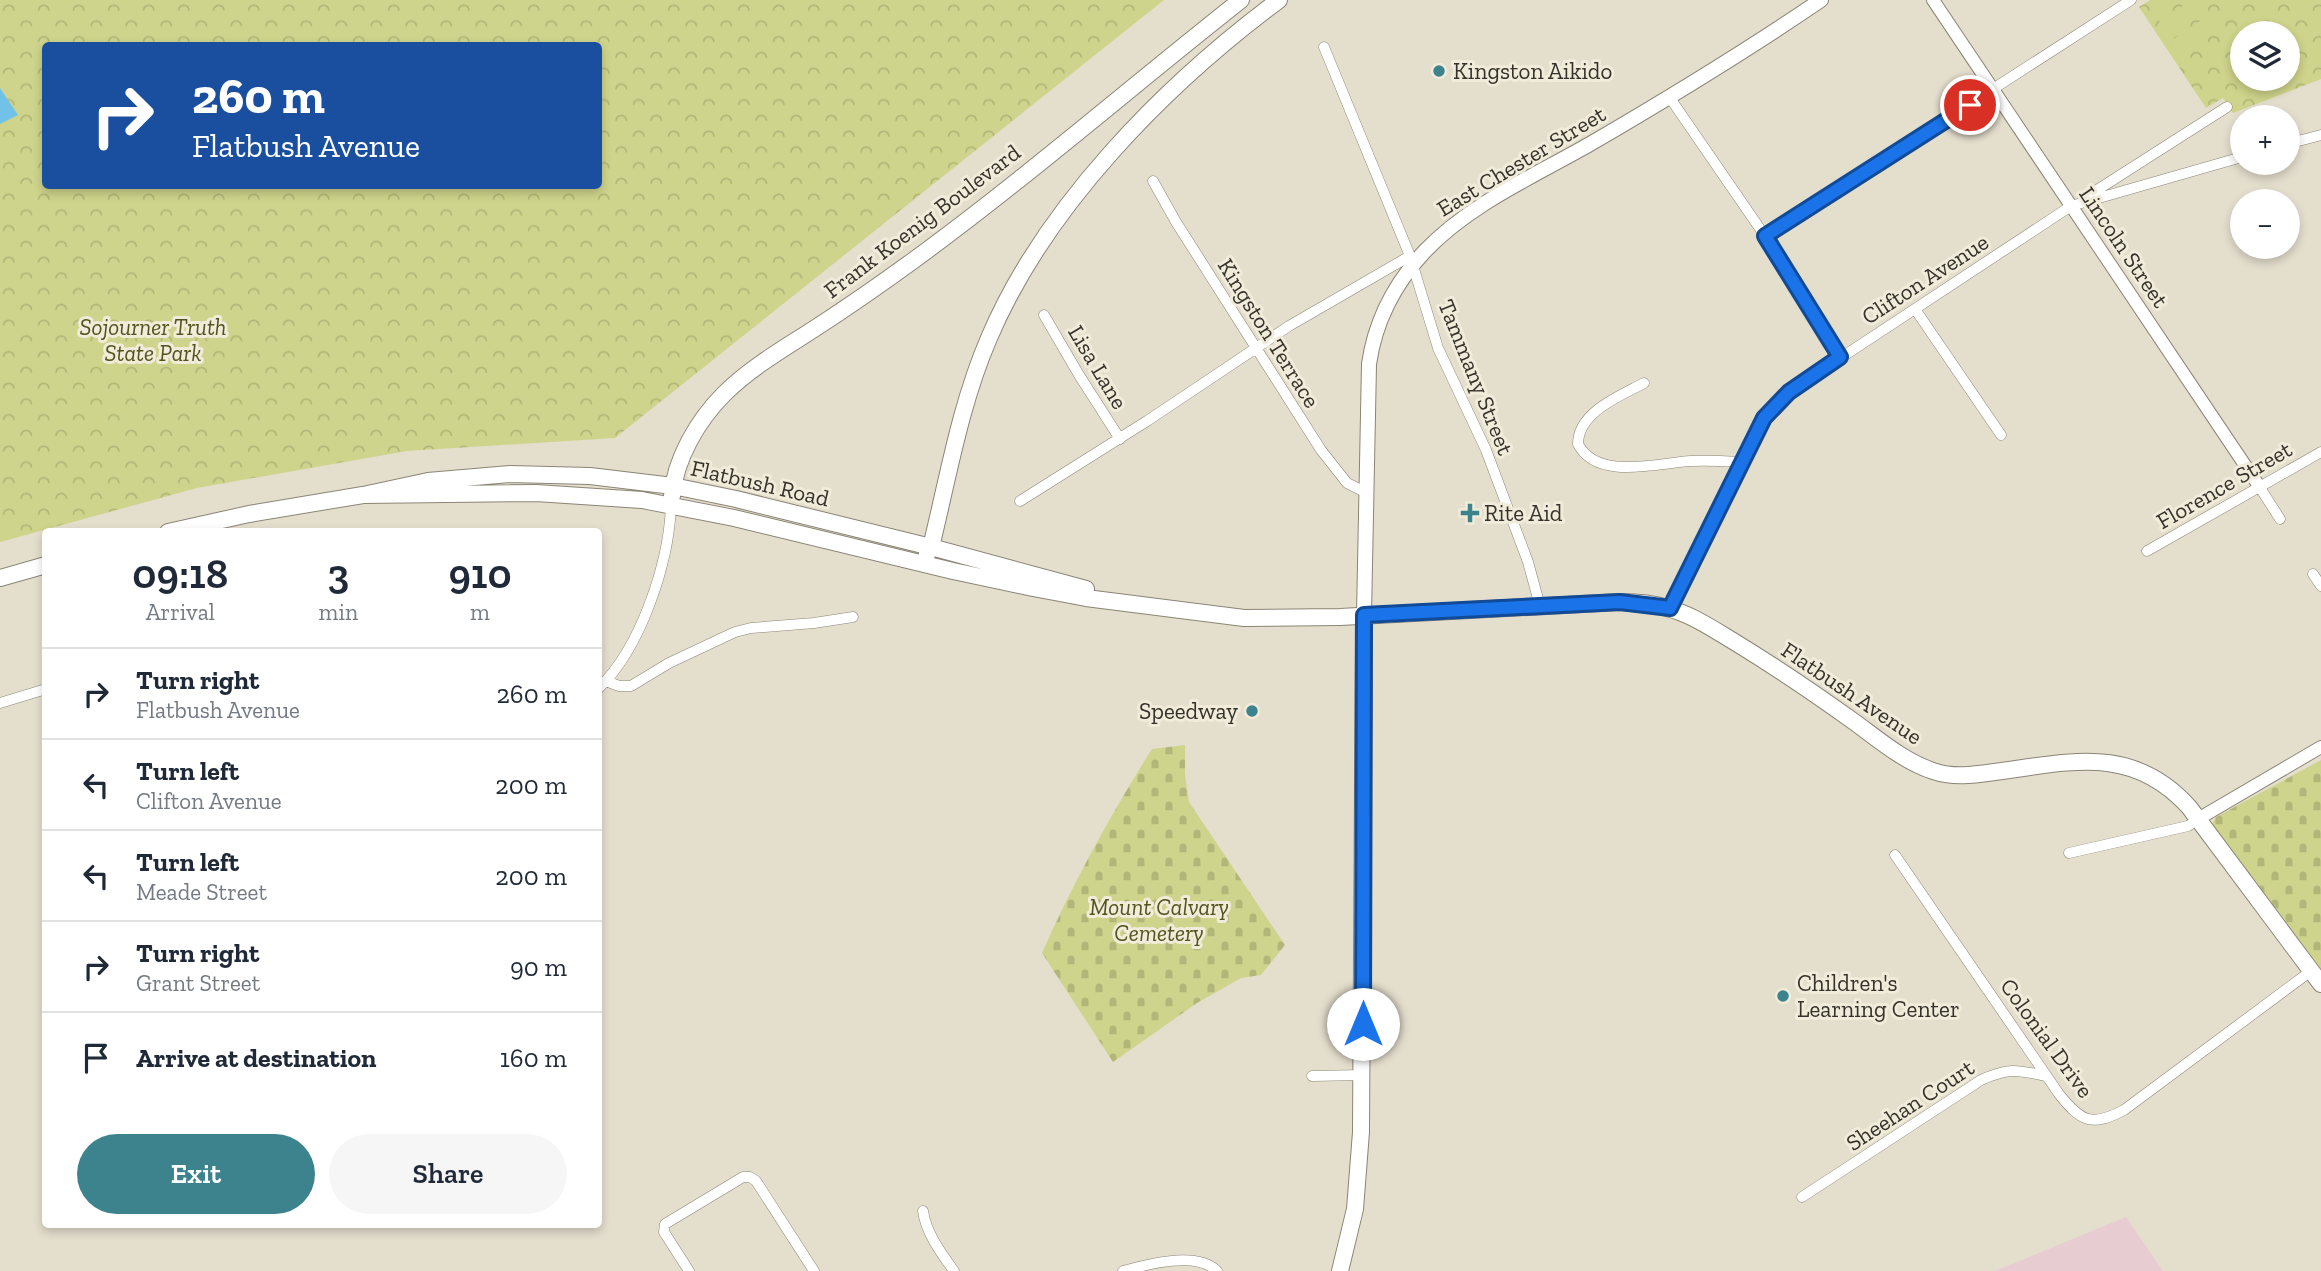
<!DOCTYPE html>
<meta charset="utf-8">
<style>
body{margin:0;font-family:"Zilla Slab",serif;background:#f6f6f7;color:#1f2937;height:100vh;display:flex;flex-direction:column;font-size:26px;white-space:nowrap}
*{box-sizing:border-box;margin:0}
p{font-size:23px;color:#747a83}
.icon{flex:none;width:38px;height:38px;fill:none;stroke:currentColor;stroke-width:2;stroke-linecap:round;stroke-linejoin:round}
.map{position:relative;flex:1;overflow:hidden}
.sheet{position:absolute;left:42px;top:528px;width:560px;height:700px;display:flex;flex-direction:column;background:#fff;border-radius:7px;box-shadow:0 4px 10px #0003}
.sheet>*{flex:none}
.guide{position:absolute;left:42px;top:42px;width:560px;height:147px;border-radius:7px;box-shadow:0 4px 10px #0003;background:#1a4fa0;color:#fff;overflow:hidden}
.controls{position:absolute;left:2230px;top:21px;display:grid;gap:14px}
.controls a{display:grid;place-items:center;width:70px;height:70px;border-radius:50%;background:#fff;box-shadow:0 4px 10px #0003;font-size:35px}
.pin{position:absolute;display:grid;place-items:center;width:60px;height:60px;color:#fff;margin:-30px;border:4px solid #fff;border-radius:50%;box-shadow:0 2px 7px #0007}
.me{position:absolute;width:77px;margin:-38px;rotate:0deg;stroke-linejoin:round;filter:drop-shadow(0 0 5px #0008)}
.turn{display:flex;align-items:center;gap:24px;height:147px;padding:0 35px;font-size:32px}
.turn .icon{width:91px;height:91px;stroke-width:2.5}
.turn b{display:block;font-size:49px;line-height:60px}
.eta{display:flex;justify-content:space-evenly;align-items:center;height:119px;text-align:center}
.eta b{font-size:42px;font-weight:600;line-height:49px}
.action{display:flex;gap:14px;margin-top:auto;padding:14px 35px}
.action a{flex:1;height:80px;border-radius:42px;background:#3c838d;color:#fff;font-size:28px;font-weight:600;line-height:80px;text-align:center}
.action a+a{background:#f6f6f7;color:#1f2937}
ul{padding:0;list-style:none}
li{display:flex;align-items:center;gap:21px;height:91px;padding:0 35px;border-top:2px solid #e0e1e3}
li div{flex:1}
li b{display:block;font-size:26px}
li em{font-style:normal}
.map>svg:first-child{display:block}
.industrial{fill:#e7cdd1}
.cemetery{fill:url(#cemetery-stones)}
.park{fill:url(#park-crowns);fill-rule:evenodd}
.pitch{fill:#ced48b}
.water{fill:#71c2e9}
.lines{fill:none;stroke-linecap:round;stroke-linejoin:round}
.minor-casing{stroke:#8a8575;stroke-width:11}
.tertiary-casing{stroke:#8a8575;stroke-width:14}
.secondary-casing{stroke:#8a8575;stroke-width:16}
.primary-casing{stroke:#8a8575;stroke-width:18}
.minor{stroke:#fff;stroke-width:10}
.tertiary{stroke:#fff;stroke-width:12}
.secondary{stroke:#fff;stroke-width:14}
.primary{stroke:#fff;stroke-width:16}
.route-casing{stroke:#114b97;stroke-width:18}
.route{stroke:#1a73e8;stroke-width:12}
.poi-dot{fill:#3c838d;stroke:#f1ebda;stroke-width:2.5}
.labels{text-anchor:middle;dominant-baseline:central;stroke-width:6;stroke-linejoin:round;paint-order:stroke}
.poi-label{font-size:23px;fill:#34322b;stroke:#f1ebda;text-anchor:start}
.street-label{font-size:23px;fill:#34322b;stroke:#f1ebda}
.park-label{font-size:23px;font-style:italic;fill:#51541d;stroke:#f1ebda}
</style>
<div class="map">
<svg width="2321" height="1271" viewBox="0 0 2321 1271">
<defs>
<pattern id="cemetery-stones" width="16" height="16" patternUnits="userSpaceOnUse" patternTransform="scale(1.75)"><rect width="16" height="16" fill="#ced48b"/><path d="M2 7V4a2 2 0 0 1 4 0v3zM10 15v-3a2 2 0 0 1 4 0v3z" fill="#b2b678"/></pattern>
<pattern id="park-crowns" width="20" height="18" patternUnits="userSpaceOnUse" patternTransform="scale(1.75)"><rect width="20" height="18" fill="#ced48b"/><path d="M2 6a3 3 0 1 1 6 0M12 15a3 3 0 1 1 6 0" fill="none" stroke="#b2b678"/></pattern>
</defs>
<rect width="100%" height="100%" fill="#e4decd"/>
<path class="industrial" d="M2126,1217l37,54h-168z"/>
<path class="cemetery" d="M1185,745v30l4,27 96,143 -24,30 -20,3 -44,25 -84,59 -71,-109c31,-70 69,-139 110,-204z
M2321,760v209l-109,-145 4,-7z"/>
<path class="park" d="M0,0h1164l-549,438 -208,13 -210,37 -197,54zM46,46h552v140h-552z
M2150,0h171v79l-88,34 -10,-15 -17,10 -67,-101zM2242,33h45v46h-45z"/>
<path class="pitch" d="M2190,1l9,14 -30,20 -10,-14z
M2202,20l10,14 -31,21 -9,-15z"/>
<path class="water" d="M0,57v31l18,27 -18,9z"/>
<g class="lines">
<g class="minor-casing">
<path id="minor" d="M1324,47l86,209 28,92 48,102 42,112 12,44
M1670,98l95,138 75,121
M2287,144l34,-9
M1153,181l23,41 145,228 26,33 18,9
M2083,199l144,-92
M1765,236l366,-236
M1915,309l86,126
M1044,315l35,60 41,64
M1644,383c-24,13 -66,29 -66,61 19,37 79,19 113,17 16,-1 33,0 49,1
M2259,486l21,33
M1020,501l127,-80 142,-95 121,-70
M2147,551l174,-99
M2313,574l8,12
M1670,608l75,-156 19,-34 25,-26 282,-186 171,-49
M606,681l13,5h12l38,-23 66,-31 16,-4 63,-5 39,-6
M598,689c43,-41 71,-126 73,-184
M0,703l46,-14
M2069,853l119,-27 10,-7
M1895,855l164,239c22,28 33,33 65,16l187,-139
M1312,1076l51,-1
M1802,1197l179,-117c28,-13 37,-10 65,-4
M923,1211c3,22 18,42 31,60
M689,1271l-25,-39 1,-8 78,-47h7l6,4 58,90
M1123,1271c25,-7 74,-20 94,0"/>
</g>
<g class="tertiary-casing">
<path id="tertiary" d="M1933,0l326,486
M2198,819l123,-72"/>
</g>
<g class="secondary-casing">
<path id="secondary" d="M1364,615l5,-251c6,-42 26,-81 56,-113 45,-47 109,-75 165,-107 79,-46 156,-93 231,-144"/>
</g>
<g class="primary-casing">
<path id="primary" d="M363,495l173,-2 106,7 92,18 219,53 80,17 53,10 158,20 96,-1 280,-15c16,0 32,1 47,6 24,6 46,21 66,33 41,25 81,52 120,80 25,18 50,40 80,50 23,8 46,3 69,0 72,-10 132,-25 187,36l132,177
M672,496c3,-37 26,-76 52,-102 26,-26 59,-45 90,-65 34,-22 67,-45 100,-69 112,-82 218,-174 327,-260
M168,532l81,-18 114,-19 65,-14 82,-7 80,2 83,10 63,13 195,48 155,42
M927,554l4,-7c17,-69 29,-142 58,-209 56,-132 176,-253 290,-338
M0,578l46,-13
M1340,1271l15,-62 6,-77 3,-517"/>
</g>
<use href="#minor" class="minor"/>
<use href="#tertiary" class="tertiary"/>
<use href="#secondary" class="secondary"/>
<use href="#primary" class="primary"/>
</g>
<g class="lines">
<g class="route-casing">
<path id="route" d="M1363,1024l1,-409 256,-13 50,6 94,-190 25,-26 51,-35 -75,-121 205,-131"/>
</g>
<use href="#route" class="route"/>
</g>
<g class="poi-dot">
<circle cx="1439" cy="71" r="7"/>
<path d="M1466.5 502.5h7v7h7v7h-7v7h-7v-7h-7v-7h7z"/>
<circle cx="1252" cy="711" r="7"/>
<circle cx="1783" cy="996" r="7"/>
</g>
<g class="labels">
<g class="poi-label">
<text x="1453" y="71">Kingston Aikido</text>
<text x="1484" y="513">Rite Aid</text>
<text x="1238" y="711" text-anchor="end">Speedway</text>
<text x="1797" y="983">Children's<tspan x="1797" dy="26">Learning Center</tspan></text>
</g>
<g class="street-label">
<text transform="translate(1521 161) rotate(-31)">East Chester Street</text>
<text transform="translate(922 221) rotate(-37)">Frank Koenig Boulevard</text>
<text transform="translate(2124 247) rotate(56)">Lincoln Street</text>
<text transform="translate(1925 279) rotate(-33)">Clifton Avenue</text>
<text transform="translate(1269 333) rotate(58)">Kingston Terrace</text>
<text transform="translate(1098 367) rotate(59)">Lisa Lane</text>
<text transform="translate(1476 377) rotate(68)">Tammany Street</text>
<text transform="translate(760 483) rotate(13)">Flatbush Road</text>
<text transform="translate(2224 485) rotate(-30)">Florence Street</text>
<text transform="translate(1852 693) rotate(34)">Flatbush Avenue</text>
<text transform="translate(2047 1038) rotate(54)">Colonial Drive</text>
<text transform="translate(1910 1105) rotate(-33)">Sheehan Court</text>
</g>
<g class="park-label">
<text x="153" y="327">Sojourner Truth<tspan x="153" dy="26">State Park</tspan></text>
<text x="1159" y="907">Mount Calvary<tspan x="1159" dy="26">Cemetery</tspan></text>
</g>
</g>
</svg>
<div class="controls">
<a><svg class="icon" aria-label="layers" viewBox="0 0 24 24"><path d="M12 4l9 5-9 5-9-5zM3 14l9 5 9-5"/></svg></a>
<a>+</a>
<a>−</a>
</div>
<div class="pin" style="left:1970px;top:105px;background:#d93025"><svg class="icon" aria-label="arrive" viewBox="0 0 24 24"><path d="M6 21V4h12l-3 4 3 4H6"/></svg></div>
<svg class="me" style="left:1363px;top:1024px" viewBox="-20 -20 40 40"><circle r="19" fill="#fff"/><path d="M0-13L10 11 0 6-10 11z" fill="#1a73e8"/></svg>
<div class="guide">
<div class="turn"><svg class="icon" aria-label="right" viewBox="0 0 24 24"><path d="M7 20v-9h11M14 6l5 5-5 5"/></svg><div><b>260 m</b>Flatbush Avenue</div></div>
</div>
<section class="sheet">
<div class="eta">
<div><b>09:18</b><p>Arrival</p></div>
<div><b>3</b><p>min</p></div>
<div><b>910</b><p>m</p></div>
</div>
<ul>
<li><svg class="icon" aria-label="right" viewBox="0 0 24 24"><path d="M7 20v-9h11M14 6l5 5-5 5"/></svg><div><b>Turn right</b><p>Flatbush Avenue</p></div><em>260 m</em></li>
<li><svg class="icon" aria-label="left" viewBox="0 0 24 24"><path d="M17 20v-9H6M10 6l-5 5 5 5"/></svg><div><b>Turn left</b><p>Clifton Avenue</p></div><em>200 m</em></li>
<li><svg class="icon" aria-label="left" viewBox="0 0 24 24"><path d="M17 20v-9H6M10 6l-5 5 5 5"/></svg><div><b>Turn left</b><p>Meade Street</p></div><em>200 m</em></li>
<li><svg class="icon" aria-label="right" viewBox="0 0 24 24"><path d="M7 20v-9h11M14 6l5 5-5 5"/></svg><div><b>Turn right</b><p>Grant Street</p></div><em>90 m</em></li>
<li><svg class="icon" aria-label="arrive" viewBox="0 0 24 24"><path d="M6 21V4h12l-3 4 3 4H6"/></svg><div><b>Arrive at destination</b></div><em>160 m</em></li>
</ul>
<div class="action"><a>Exit</a><a>Share</a></div>
</section>
</div>
